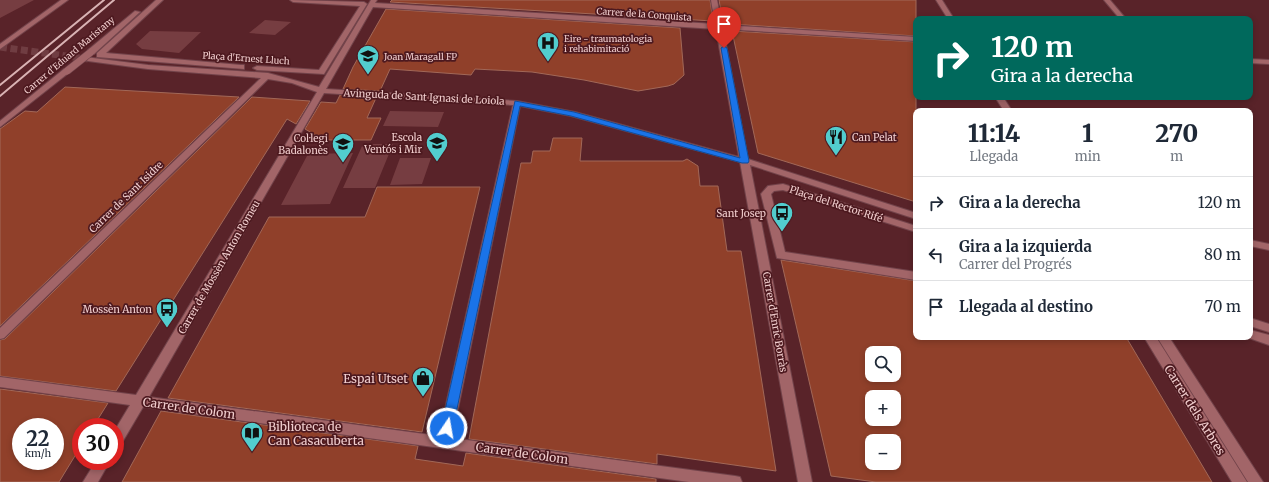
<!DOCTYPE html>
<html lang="es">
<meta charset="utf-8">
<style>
body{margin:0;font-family:Merriweather,serif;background:#f6f6f7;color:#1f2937;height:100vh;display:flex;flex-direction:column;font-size:15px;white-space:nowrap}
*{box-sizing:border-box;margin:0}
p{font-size:13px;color:#747a83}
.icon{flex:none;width:22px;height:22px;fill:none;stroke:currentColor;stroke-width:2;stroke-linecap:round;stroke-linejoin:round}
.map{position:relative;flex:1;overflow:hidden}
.side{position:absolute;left:913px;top:108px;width:340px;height:232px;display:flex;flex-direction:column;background:#fff;border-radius:8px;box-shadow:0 2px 6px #0003}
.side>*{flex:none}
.top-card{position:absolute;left:913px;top:16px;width:340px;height:84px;border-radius:8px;box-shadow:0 2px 6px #0003;background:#00695c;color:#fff;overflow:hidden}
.controls{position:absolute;left:865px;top:346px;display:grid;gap:8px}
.controls a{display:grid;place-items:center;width:36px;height:36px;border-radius:8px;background:#fff;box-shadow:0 2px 6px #0003;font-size:20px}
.speed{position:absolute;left:12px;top:418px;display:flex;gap:8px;font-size:20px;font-weight:700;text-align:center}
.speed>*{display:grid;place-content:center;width:52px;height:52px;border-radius:50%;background:#fff;box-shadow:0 2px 6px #0003;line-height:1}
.speed small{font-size:10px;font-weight:400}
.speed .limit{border:6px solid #d22;background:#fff;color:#111}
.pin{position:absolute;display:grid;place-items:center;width:34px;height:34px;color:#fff;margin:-41px -17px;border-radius:50% 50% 50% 0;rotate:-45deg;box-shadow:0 0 4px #0007}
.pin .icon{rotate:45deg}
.me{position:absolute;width:44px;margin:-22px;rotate:12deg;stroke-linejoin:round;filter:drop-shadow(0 0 3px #0008)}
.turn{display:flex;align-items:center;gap:14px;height:84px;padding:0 12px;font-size:18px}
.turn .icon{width:52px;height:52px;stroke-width:2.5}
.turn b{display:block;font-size:28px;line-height:34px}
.eta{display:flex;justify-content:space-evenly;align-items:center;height:68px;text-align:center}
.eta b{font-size:24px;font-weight:800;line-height:28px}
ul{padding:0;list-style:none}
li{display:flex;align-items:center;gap:12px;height:52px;padding:0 12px;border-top:1px solid #e0e1e3}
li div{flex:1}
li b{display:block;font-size:15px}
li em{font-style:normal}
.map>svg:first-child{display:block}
.green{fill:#763d41}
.building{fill:#90402a;stroke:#a26858;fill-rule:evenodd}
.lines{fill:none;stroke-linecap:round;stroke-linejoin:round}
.minor-tunnel{stroke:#703d42;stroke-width:7;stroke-dasharray:7 3.5;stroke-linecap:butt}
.minor-casing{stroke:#72434a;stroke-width:2}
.minor{fill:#a26568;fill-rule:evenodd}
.rail{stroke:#d9b3b4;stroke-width:2}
.minor-bridge-casing{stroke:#72434a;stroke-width:8;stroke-linecap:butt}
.minor-bridge{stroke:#a26568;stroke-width:7}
.route{fill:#1a73e8;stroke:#114b97}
.labels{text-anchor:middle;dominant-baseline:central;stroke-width:3.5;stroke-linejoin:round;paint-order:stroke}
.far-street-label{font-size:9px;fill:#f1cece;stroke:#4d191f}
.far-poi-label{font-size:9px;fill:#f1cece;stroke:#4d191f;text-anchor:start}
.street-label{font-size:10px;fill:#f1cece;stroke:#4d191f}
.poi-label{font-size:10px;fill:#f1cece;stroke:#4d191f;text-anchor:end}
.near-poi-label{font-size:12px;fill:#f1cece;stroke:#4d191f;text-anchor:end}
.near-street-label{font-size:12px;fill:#f1cece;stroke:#4d191f}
</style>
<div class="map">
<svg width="1269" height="482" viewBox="0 0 1269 482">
<rect width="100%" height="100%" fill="#592329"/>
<path class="green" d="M0,0h34l-34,18z
M265,20l26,2 -16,13 -26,-2z
M150,31l51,1 -22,21 -37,-4 -6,-5z
M390,111l54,1 -6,15 -55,-1z
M363,144h30l-18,44h-32z
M353,153l-23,51 -49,1 27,-51z
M400,158h31l-9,26 -32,1z"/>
<path class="building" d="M392,0h318l3,21 -323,-19z
M719,0h197v36l-186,-12v-2h-7z
M386,9l294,19 4,47 -10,9 -6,2 -30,5 -54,-11 -52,-8 -57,-3 -4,6 -81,-6 -10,22 -37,-2 10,-22z
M732,31l184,11v160l-158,-49z
M65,87l174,10 -239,229v-197l25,-18 12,1z
M340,95l36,3 -9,20h14l-10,22h-47l-19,-11 16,-27 15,1z
M252,97l58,4 -14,23 -9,-5 -171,272 -116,-15v-36l5,-1z
M553,138h29l-2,23h103l4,-2 11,7 2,20h18l9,65h14l35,220 -119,-17v10l-188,-25 52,-276h10l2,-12h17z
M377,187h103l-58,245 -254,-34 101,-181h96z
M781,260l135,21v56h210l86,145h-336l-45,-6zM872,353h22v22h-22zM872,397h22v22h-22zM872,441h22v22h-22z
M0,389l108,14 -15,24h-12v19l-22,36h-59zM21,427h34v34h-34z
M161,411l257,35 -3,13 48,7 3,-13 190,26v3h-534z"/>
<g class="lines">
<path class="minor-tunnel" d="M0,47l88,12"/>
<g class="minor-casing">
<path id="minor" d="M61,0h7l-68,49v-5z
M156,0h7l-57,53 135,12h3v4l-147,-12v-4z
M290,0l74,2 3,2 -43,70 -67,-4 -4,-2 4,-2 62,4 41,-64 -67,-4z
M371,0h6l-2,3 340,21 -4,-24h6l5,25 194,12v4l-193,-12 25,130 168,54v6l-166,-54 62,317h-14l-58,-320 -169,-46 -51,-10 -68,332 283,38 5,1 2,5h-53l-546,-75 -23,39 -5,2v-18l15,-25 -130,-18v-10l136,18 181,-303 -25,-9 -24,-4 -264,259 -4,1v-11l261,-250 -113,-9 -60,-8 -4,-2 1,-2 63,8 120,8 51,14zM373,7l343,22 23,128 -164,-45 -58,-11 -191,-12zM324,93l189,12 -74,331 -290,-39z
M936,0h6l12,19h-6z
M1104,0h6l16,19h-6z
M135,11l5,1 -46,42h-6v-4z
M1250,59l19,1v4l-19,-1z
M64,69h6l1,2 -71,56v-6z
M995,97h8l9,14h-8z
M783,184l133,42v6l-133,-42 -9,1 -3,3 14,58 131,20v8l-139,-22 -16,-64 7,-8z
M1250,240l19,4v6l-19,-4z
M1250,318l19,6v8l-19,-6z
M1250,330l19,5v10l-23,-8h4z
M1144,337h12l91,145h-15z
M1157,337h12l94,145h-15z
M96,461h14l-12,21h-15z"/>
</g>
<use href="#minor" class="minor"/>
<path class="rail" d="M0,85l104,-85
M0,96l114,-96"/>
<g class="minor-bridge-casing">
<path id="minor-bridge" d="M67,71l24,-19"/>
</g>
<use href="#minor-bridge" class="minor-bridge"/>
</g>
<path class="route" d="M724,46l3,2 22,113 -1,2h-6l-171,-47 -51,-10 -67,322 -2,4 -4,1 -4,-1 -2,-4 74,-327 59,11 166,46 -19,-110z"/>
<defs>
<g id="hospital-pin" transform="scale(1.15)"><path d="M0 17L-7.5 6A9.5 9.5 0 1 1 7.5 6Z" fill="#52cdce" stroke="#4d191f"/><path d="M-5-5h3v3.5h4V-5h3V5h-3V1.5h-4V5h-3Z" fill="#111"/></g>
<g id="school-pin" transform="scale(1.15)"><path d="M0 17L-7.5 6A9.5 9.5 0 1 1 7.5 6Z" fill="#52cdce" stroke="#4d191f"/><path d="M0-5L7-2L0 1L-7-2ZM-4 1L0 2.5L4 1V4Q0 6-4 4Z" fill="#111"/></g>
<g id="restaurant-pin" transform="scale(1.15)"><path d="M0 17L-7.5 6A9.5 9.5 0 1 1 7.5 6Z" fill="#52cdce" stroke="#4d191f"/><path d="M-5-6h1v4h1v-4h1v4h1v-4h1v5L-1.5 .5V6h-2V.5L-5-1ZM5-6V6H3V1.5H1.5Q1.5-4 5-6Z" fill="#111"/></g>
<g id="bus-pin" transform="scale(1.15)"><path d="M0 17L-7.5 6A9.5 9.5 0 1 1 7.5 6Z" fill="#52cdce" stroke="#4d191f"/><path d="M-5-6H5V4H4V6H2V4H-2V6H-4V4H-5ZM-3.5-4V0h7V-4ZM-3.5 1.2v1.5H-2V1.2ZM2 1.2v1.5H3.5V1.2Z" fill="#111"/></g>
<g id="shop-pin" transform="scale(1.15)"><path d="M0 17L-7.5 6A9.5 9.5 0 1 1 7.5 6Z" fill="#52cdce" stroke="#4d191f"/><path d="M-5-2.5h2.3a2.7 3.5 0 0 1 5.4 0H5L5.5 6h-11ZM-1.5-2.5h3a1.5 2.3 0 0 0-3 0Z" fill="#111"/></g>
<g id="library-pin" transform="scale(1.15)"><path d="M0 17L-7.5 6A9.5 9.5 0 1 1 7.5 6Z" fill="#52cdce" stroke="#4d191f"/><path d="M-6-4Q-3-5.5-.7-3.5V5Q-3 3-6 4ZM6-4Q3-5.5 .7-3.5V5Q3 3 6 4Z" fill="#111"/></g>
</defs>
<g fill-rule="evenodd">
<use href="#hospital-pin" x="548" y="43"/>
<use href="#school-pin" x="368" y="56"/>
<use href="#restaurant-pin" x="836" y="137"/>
<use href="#school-pin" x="437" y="143"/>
<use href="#school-pin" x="343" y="144"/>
<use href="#bus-pin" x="782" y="213"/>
<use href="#bus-pin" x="167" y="309"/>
<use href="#shop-pin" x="423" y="378"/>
<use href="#library-pin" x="252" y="433"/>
</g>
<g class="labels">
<g class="far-street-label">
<text transform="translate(644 14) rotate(4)">Carrer de la Conquista</text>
<text transform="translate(69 55) rotate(-40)">Carrer d'Eduard Maristany</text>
<text transform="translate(246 58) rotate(4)">Plaça d'Ernest Lluch</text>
</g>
<g class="far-poi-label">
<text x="564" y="38">Eire - traumatologia<tspan x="564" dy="10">i rehabimitació</tspan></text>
<text x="384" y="56">Joan Maragall FP</text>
</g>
<g class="street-label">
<text transform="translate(424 97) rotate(3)">Avinguda de Sant Ignasi de Loiola</text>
<text transform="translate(126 197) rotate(-44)">Carrer de Sant Isidre</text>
<text transform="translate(836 204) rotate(18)">Plaça del Rector Rifé</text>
<text transform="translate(219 267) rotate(-60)">Carrer de Mossèn Anton Romeu</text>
<text transform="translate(775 322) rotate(80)">Carrer d'Enric Borràs</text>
</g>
<g class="poi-label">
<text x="422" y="137">Escola<tspan x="422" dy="12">Ventós i Mir</tspan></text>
<text x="852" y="137" text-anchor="start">Can Pelat</text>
<text x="328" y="138">Col·legi<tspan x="328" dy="12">Badalonès</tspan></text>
<text x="766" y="213">Sant Josep</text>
<text x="152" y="309">Mossèn Anton</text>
</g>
<g class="near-poi-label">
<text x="408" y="378">Espai Utset</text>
<text x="268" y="426" text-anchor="start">Biblioteca de<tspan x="268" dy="14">Can Casacuberta</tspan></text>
</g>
<g class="near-street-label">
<text transform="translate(189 408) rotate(8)">Carrer de Colom</text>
<text transform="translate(1195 410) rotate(58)">Carrer dels Arbres</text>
<text transform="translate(522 453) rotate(8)">Carrer de Colom</text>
</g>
</g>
</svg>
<div class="controls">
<a><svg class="icon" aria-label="search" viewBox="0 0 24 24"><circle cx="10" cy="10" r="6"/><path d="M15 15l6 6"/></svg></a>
<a>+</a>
<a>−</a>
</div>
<div class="speed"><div>22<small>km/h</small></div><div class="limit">30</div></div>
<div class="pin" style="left:724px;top:48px;background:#d93025"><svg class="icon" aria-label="arrive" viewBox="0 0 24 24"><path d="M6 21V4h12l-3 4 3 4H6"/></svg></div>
<svg class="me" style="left:447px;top:428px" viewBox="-20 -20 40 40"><circle r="17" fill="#1a73e8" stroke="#fff" stroke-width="3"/><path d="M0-11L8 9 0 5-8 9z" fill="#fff"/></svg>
<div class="top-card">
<div class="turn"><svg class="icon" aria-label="right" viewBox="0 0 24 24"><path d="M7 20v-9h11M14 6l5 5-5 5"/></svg><div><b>120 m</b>Gira a la derecha</div></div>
</div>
<section class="side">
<div class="eta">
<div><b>11:14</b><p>Llegada</p></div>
<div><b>1</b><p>min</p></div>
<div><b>270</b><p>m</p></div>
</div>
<ul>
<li><svg class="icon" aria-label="right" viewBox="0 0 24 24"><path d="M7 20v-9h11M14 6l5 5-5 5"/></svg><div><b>Gira a la derecha</b></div><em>120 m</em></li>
<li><svg class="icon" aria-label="left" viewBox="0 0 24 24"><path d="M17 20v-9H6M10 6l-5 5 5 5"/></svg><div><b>Gira a la izquierda</b><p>Carrer del Progrés</p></div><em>80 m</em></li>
<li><svg class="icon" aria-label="arrive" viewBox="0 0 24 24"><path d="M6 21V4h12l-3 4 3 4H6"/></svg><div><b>Llegada al destino</b></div><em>70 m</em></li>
</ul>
</section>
</div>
